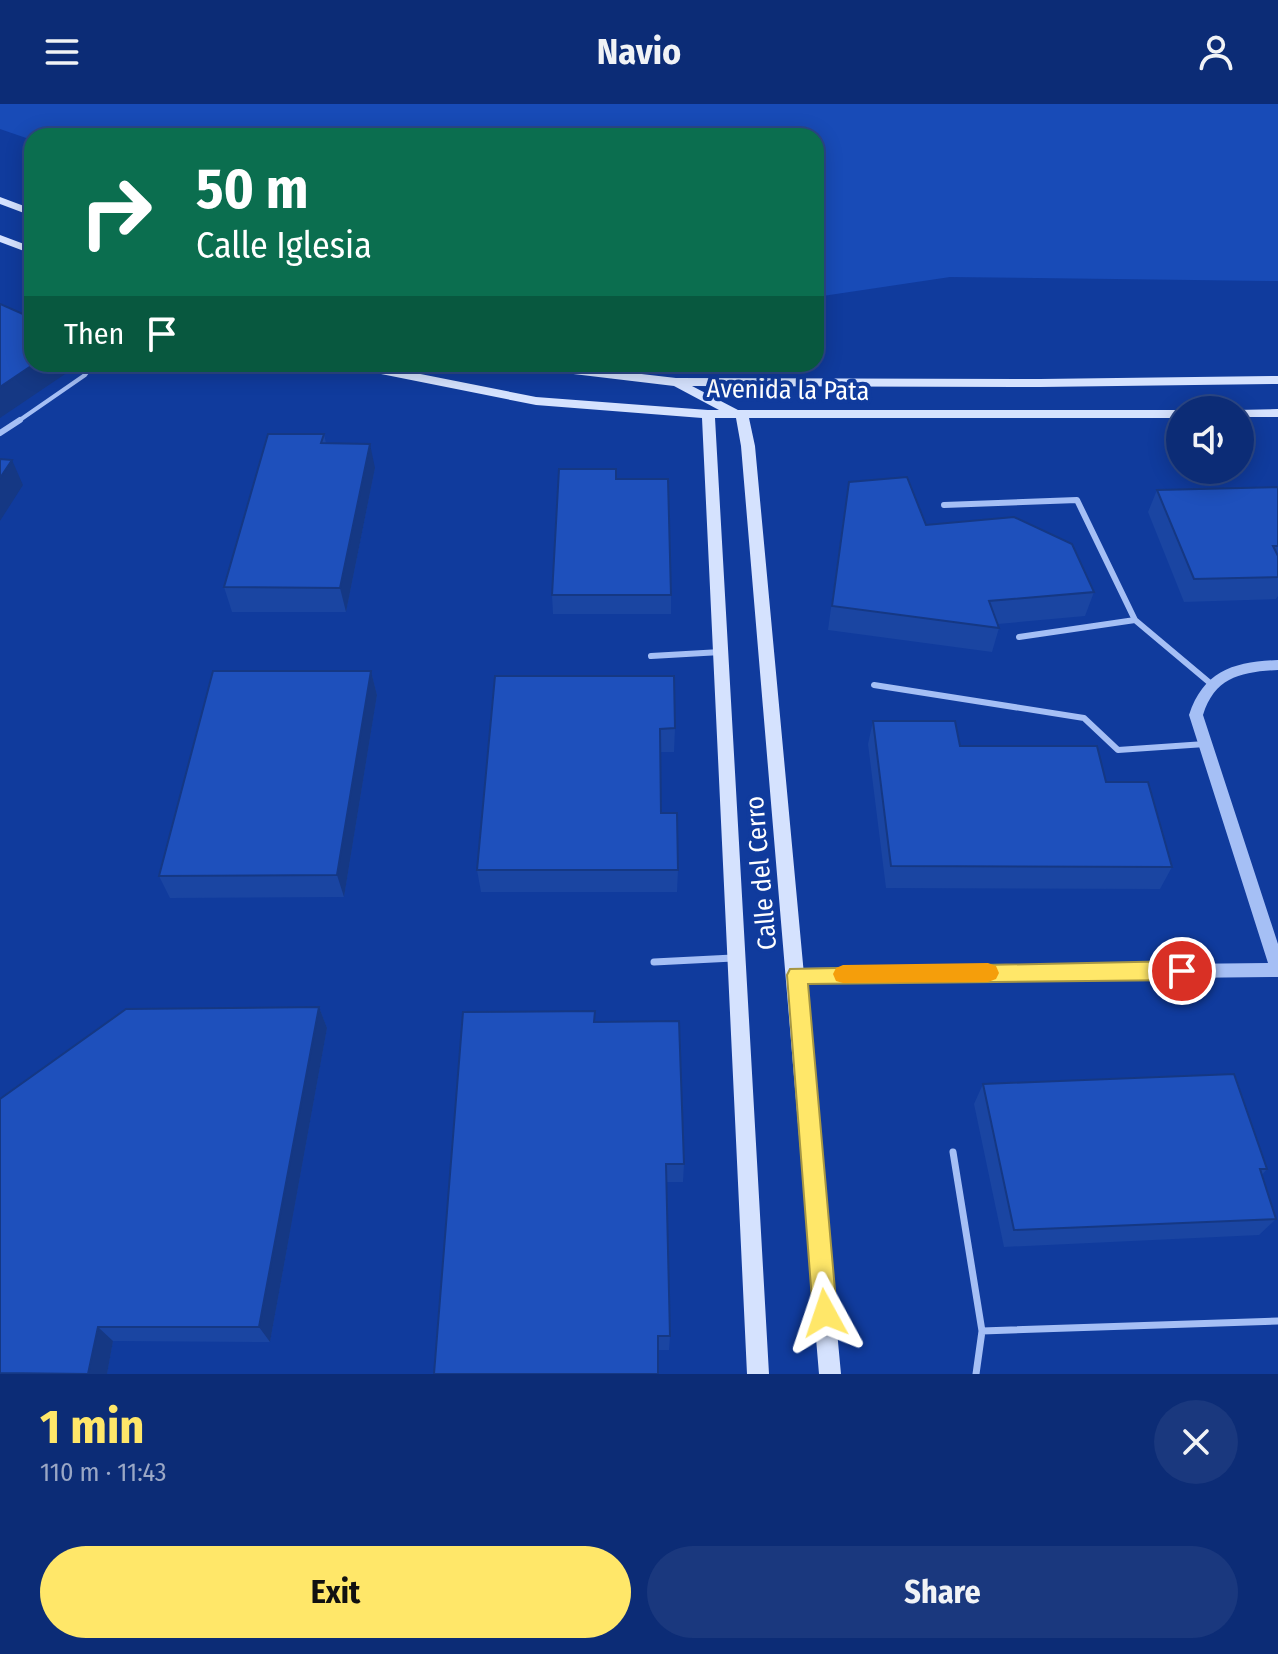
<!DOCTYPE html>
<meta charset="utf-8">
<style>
body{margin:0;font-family:"Fira Sans Condensed",sans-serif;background:#1a387e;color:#f1f3f6;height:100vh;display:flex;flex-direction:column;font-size:30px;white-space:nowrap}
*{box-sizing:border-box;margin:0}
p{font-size:26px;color:#9aa7c5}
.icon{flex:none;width:44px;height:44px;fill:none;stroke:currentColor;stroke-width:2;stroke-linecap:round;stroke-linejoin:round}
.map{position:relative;height:1270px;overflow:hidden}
.side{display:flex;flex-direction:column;background:#0c2c76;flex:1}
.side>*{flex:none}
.banner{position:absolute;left:24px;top:24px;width:800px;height:244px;border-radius:24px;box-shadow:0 4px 20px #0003,0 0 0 2px #2c4888;background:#0b6e4f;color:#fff;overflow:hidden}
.tools{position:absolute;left:1166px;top:292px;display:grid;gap:16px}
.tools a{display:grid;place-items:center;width:88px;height:88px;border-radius:50%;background:#0c2c76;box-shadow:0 4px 20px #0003,0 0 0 2px #2c4888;font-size:40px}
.pin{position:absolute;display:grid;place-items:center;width:68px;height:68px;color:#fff;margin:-34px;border:4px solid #fff;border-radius:50%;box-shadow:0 2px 8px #0007}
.me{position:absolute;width:88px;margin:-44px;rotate:355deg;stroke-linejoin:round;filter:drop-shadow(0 0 6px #0008)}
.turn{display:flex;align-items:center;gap:28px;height:168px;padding:0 40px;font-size:36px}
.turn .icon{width:104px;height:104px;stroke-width:2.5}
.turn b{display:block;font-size:56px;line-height:68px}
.then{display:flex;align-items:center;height:76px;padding:0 40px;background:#0003;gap:16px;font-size:30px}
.round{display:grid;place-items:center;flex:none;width:84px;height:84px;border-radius:42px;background:#1a387e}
.summary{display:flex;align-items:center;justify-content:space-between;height:136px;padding:0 40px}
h1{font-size:48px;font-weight:700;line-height:60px;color:#ffe769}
.button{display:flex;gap:16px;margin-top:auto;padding:16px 40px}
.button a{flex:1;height:92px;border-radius:48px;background:#ffe769;color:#111;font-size:32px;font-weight:700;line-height:92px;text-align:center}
.button a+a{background:#1a387e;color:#f1f3f6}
header{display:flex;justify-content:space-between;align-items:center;height:104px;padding:0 40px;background:#0c2c76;font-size:36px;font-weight:700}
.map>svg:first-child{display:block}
.green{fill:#184bb7}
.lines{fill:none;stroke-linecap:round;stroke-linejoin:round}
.service-far2{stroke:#a5bff5;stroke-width:4}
.service-far1{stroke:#a5bff5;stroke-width:6}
.service{stroke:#a5bff5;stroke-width:7}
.tertiary{fill:#a5bff5;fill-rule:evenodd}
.secondary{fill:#d5e2fe;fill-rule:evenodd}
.wall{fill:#1a45a2}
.shaded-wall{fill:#153884}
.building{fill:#1e50bc;stroke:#153884;stroke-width:2}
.route{fill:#ffe769;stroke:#a69644;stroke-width:2}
.slow{fill:#f59e0b}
.labels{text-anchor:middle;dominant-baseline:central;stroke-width:8;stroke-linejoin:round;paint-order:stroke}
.street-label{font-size:26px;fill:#fff;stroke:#103b9d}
</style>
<header><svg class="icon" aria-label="menu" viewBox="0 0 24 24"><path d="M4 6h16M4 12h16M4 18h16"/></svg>Navio<svg class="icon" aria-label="person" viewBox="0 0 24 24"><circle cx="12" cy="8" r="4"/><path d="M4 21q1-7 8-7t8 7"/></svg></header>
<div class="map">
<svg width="1278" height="1270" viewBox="0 0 1278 1270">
<rect width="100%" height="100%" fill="#103b9d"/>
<path class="green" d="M0,0h1278v177l-328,-4 -134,20v-161h-784v4l-32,-11z"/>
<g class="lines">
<path class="service-far2" d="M17,318l68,-47 8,-11"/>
<path class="service-far1" d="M0,329l20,-13
M944,401l133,-5 58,120 75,63
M1019,533l116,-17
M651,552l70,-4
M874,581l210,33 34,32 87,-6"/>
<path class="service" d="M654,858l79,-4
M953,1048l29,179 296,-10
M976,1270l6,-43"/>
<path class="tertiary" d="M1278,556v10c-37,2 -63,7 -75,45l75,229v33l-481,5 -6,-2 -2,-5 2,-5 6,-2 471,-5 -79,-248c15,-45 45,-53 89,-55z"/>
<path class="secondary" d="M0,93l32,12v7l-32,-12z
M0,131l32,12v7l-32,-12z
M345,260h25l166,33 172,13h11l-45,-24 -151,-18 -6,-4h38l121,14 364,1 238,-3v8l-238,3 -348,-1 46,24h442v8h-431l6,28 86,928h-22l-78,-928 -5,-28h-21l54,956h-22l-45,-956 -166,-13 -185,-37z
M1278,305v8h-38v-7h-4z"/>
</g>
<path class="wall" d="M324,330l2,9 49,25 -29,144h-114l-8,-25z
M616,375l55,116v19h-118l-1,-19z
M1278,383v109l-2,3 -92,3 -36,-90 9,-22z
M845,402l81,19 168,67 -9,24 -87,8 1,4 -7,24 -164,-22z
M371,567l6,24 -33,202 -174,1 -11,-22z
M495,572l180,52 -1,24h-13v61l17,57 -1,22h-196l-4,-22z
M873,617l87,25 146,36 66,85 -12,22 -274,-1 -18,-144z
M319,903l8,21 -57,314 -157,-1 -6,33h-107v-275z
M595,907v11l89,142 -1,18h-16l3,154 -1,14h-11l-195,-338z
M983,980l284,85 -5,6 14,44 -17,16 -255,12 -30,-143z"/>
<path class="shaded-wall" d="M34,260h46l-80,54v-31z
M370,340l5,24 -29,144 -6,-24z
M12,356l11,25 -23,36v-43z
M371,567l6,24 -33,202 -7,-22z
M319,903l8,21 -57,314 -11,-15z
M98,1223l15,14 -6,33h-19z"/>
<path class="building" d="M0,200l32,14v46h2l-34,23z
M268,330h56l-3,9 49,1 -30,144 -116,-1z
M0,355l12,1 -12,18z
M559,365h57v10h52l3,116h-119z
M907,373l19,48 88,-8 58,27 22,48 -105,9 10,27 -167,-22 17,-124z
M1278,383v59h-5l5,10v21l-84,2 -37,-89z
M213,567h158l-34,204 -178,1z
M495,572h179l1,52 -15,1 1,84h16l1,57h-201z
M873,617h82l5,25h137l9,36h42l24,85 -281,-1z
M319,903l-60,320h-161l-10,47 -88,-1v-274l126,-90z
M595,907l-1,11 85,-1 5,143h-18l4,172h-12v38h-224l29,-362z
M1234,970l33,95h-7l16,50 -262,11 -31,-146z"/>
<path class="route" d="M1182,857l8,3 3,7 -3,6 -8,3 -374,4 29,329 -4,8 -8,4 -9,-4 -3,-8 -26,-338 3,-6z"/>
<path class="slow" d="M988,859l8,3 3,7 -3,6 -8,3 -145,1 -7,-2 -3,-7 3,-6 7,-3z"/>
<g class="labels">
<g class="street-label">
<text transform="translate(788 286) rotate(1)">Avenida la Pata</text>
<text transform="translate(761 769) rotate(-95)">Calle del Cerro</text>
</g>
</g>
</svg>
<div class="tools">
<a><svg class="icon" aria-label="sound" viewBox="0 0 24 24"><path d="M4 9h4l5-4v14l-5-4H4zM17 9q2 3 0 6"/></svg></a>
</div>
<div class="pin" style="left:1182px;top:867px;background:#d93025"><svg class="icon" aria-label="arrive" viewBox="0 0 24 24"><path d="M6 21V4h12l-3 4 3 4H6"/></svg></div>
<svg class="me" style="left:825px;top:1209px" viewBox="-20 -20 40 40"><path d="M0-17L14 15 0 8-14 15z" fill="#ffe769" stroke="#fff" stroke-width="4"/></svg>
<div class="banner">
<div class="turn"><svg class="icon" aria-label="right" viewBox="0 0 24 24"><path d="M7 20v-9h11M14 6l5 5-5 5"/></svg><div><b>50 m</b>Calle Iglesia</div></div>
<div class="then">Then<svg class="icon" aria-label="arrive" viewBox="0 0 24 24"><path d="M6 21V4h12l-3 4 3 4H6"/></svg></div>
</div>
</div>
<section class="side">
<div class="summary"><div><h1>1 min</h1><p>110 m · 11:43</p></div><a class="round"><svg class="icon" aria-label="close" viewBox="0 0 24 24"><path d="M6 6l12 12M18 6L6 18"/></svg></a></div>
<div class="button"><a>Exit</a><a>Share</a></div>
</section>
